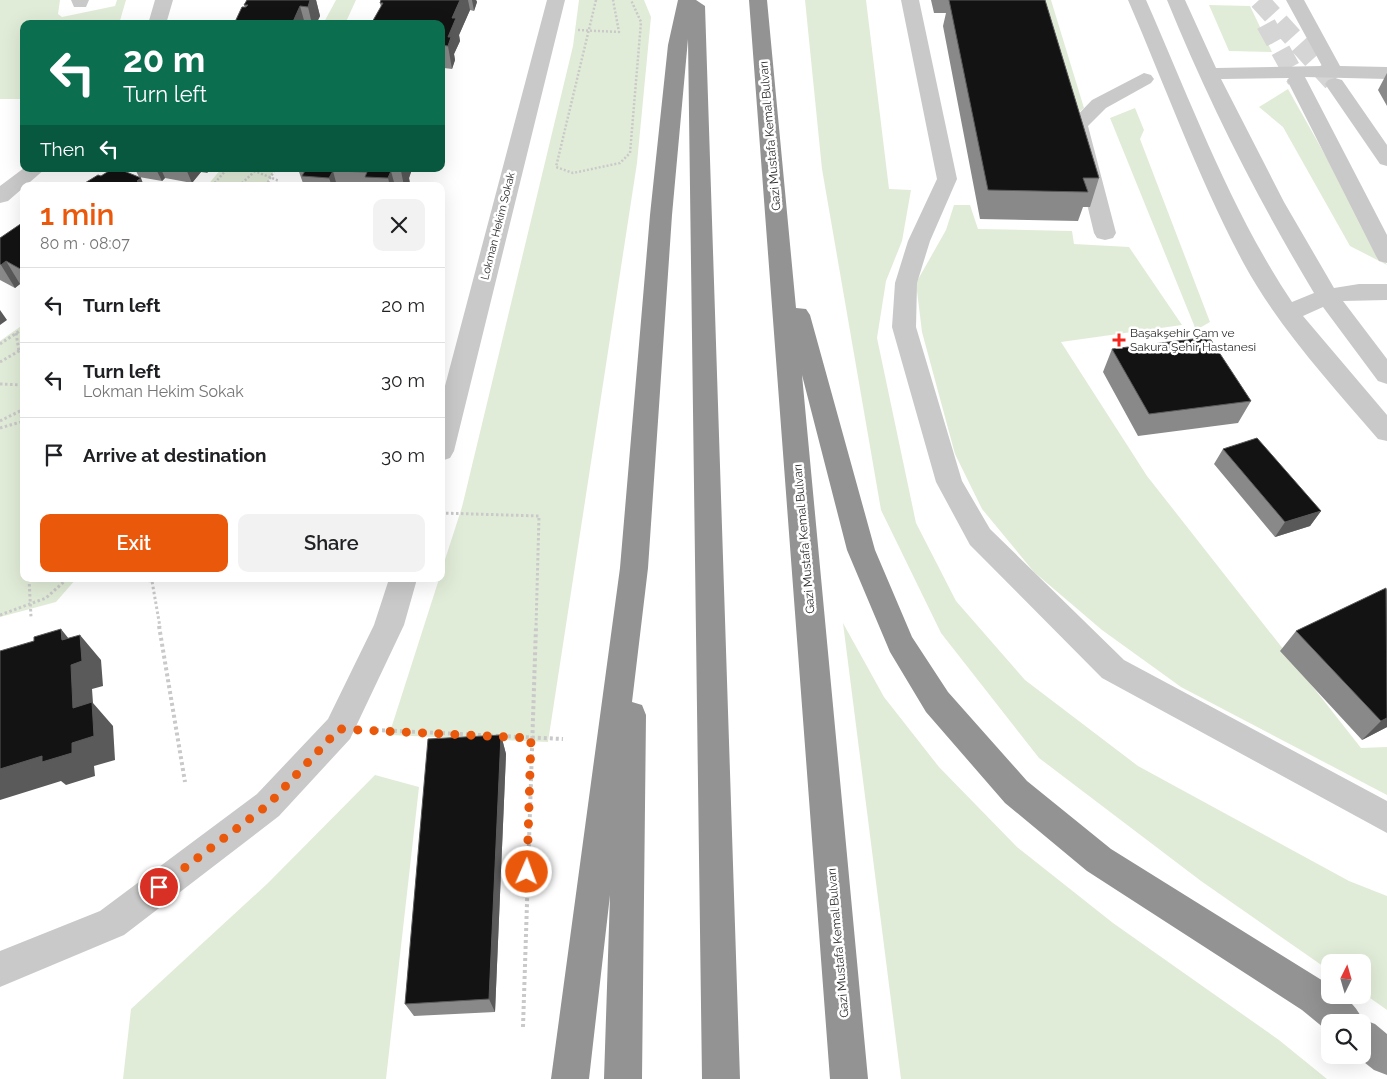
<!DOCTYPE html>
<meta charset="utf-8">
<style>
body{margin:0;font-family:Raleway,sans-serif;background:#f2f2f2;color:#202124;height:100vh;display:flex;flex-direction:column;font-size:19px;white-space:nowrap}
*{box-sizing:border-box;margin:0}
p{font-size:16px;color:#757577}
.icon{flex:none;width:28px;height:28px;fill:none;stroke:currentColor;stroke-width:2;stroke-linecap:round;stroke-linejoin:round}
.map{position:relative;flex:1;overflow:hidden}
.details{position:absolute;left:20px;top:182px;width:425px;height:400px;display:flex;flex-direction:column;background:#fff;border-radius:10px;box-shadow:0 5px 20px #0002}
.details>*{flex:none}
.top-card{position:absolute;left:20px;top:20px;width:425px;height:152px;border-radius:10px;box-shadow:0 5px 20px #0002;background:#0b6e4f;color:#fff;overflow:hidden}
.needle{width:32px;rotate:5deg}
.fabs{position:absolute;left:1321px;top:954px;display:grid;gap:10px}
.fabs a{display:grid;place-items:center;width:50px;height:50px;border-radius:10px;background:#fff;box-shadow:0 5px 20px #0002;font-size:25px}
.pin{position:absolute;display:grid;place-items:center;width:42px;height:42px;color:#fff;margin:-21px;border:2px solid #fff;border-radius:50%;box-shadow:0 1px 5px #0007}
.me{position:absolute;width:55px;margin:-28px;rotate:2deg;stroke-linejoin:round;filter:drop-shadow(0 0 4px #0008)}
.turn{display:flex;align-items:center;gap:18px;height:105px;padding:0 20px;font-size:22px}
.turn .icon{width:65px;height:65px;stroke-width:2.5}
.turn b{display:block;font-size:35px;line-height:42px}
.then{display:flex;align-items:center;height:48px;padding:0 20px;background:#0003;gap:10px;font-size:19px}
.round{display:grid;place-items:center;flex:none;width:52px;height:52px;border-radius:10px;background:#f2f2f2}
.head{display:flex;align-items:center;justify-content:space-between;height:85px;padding:0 20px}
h1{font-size:30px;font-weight:600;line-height:38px;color:#ea580c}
.action{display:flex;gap:10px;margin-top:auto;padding:10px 20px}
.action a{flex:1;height:58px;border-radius:10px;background:#ea580c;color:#fff;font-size:20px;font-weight:600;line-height:58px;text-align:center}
.action a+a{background:#f2f2f2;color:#202124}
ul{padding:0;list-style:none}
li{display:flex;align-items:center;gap:15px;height:75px;padding:0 20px;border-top:1px solid #e0e0e0}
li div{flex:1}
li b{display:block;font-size:19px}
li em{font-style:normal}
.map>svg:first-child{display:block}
.green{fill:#e1ecd8}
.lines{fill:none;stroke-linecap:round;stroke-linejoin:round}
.minor-tunnel{stroke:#d5d5d5;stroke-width:20;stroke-dasharray:20 10;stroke-linecap:butt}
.path-far2{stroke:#c9c9c9;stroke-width:2.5;stroke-dasharray:2 2;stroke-linecap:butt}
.path-far1{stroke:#c9c9c9;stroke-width:3;stroke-dasharray:2.5 2.5;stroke-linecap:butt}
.path{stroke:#c9c9c9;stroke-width:4;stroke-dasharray:3 3;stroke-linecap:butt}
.minor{fill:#c9c9c9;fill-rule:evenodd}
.highway{fill:#939393;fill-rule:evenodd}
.wall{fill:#898989}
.shaded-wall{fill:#5a5a5a}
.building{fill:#131313;stroke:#5a5a5a}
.route{stroke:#ea580c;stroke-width:9;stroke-dasharray:0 16.2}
.poi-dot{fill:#f4261e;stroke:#fff;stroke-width:2}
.labels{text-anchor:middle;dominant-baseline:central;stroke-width:5;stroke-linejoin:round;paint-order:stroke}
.far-street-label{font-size:11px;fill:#2c2c2c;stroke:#fff}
.street-label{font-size:12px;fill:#2c2c2c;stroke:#fff}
.poi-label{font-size:12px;fill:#2c2c2c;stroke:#fff;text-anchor:start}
</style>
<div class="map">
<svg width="1387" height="1079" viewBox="0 0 1387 1079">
<rect width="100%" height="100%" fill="#fff"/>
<path class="green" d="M0,0h60l-2,14 4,3 53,-11 2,-6h9l-7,24h-95v75h-24z
M336,0h20l-11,24h-22z
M579,0h65l7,17 -14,146 -89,579 -159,-7 50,-156h2v-7l21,-65 111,-461z
M805,0h61l23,189 22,1 -9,51 -16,40 -9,57 39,185 40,78 69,79 113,86 211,115 38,15v114l-24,-17 -1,-31h-32v9l-129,-90 -162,-123 -98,-125 -60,-123 -59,-341z
M1037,0h14l33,108 -13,11z
M1209,5l41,1 22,46 -43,-1z
M1288,89l99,176 -37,-19 -67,-119 -24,-20z
M1135,108l9,22 -4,9 70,183 -14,8 -86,-212z
M221,169h54l-9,17h-59z
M954,205h16l8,24 94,2 2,13 55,3 53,78 -121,17 86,134 214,272 26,-1v48l-206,-108 -79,-57 -68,-58 -52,-63 -27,-55 -33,-122 -6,-49 30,-53z
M24,324v255h52l-20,23 -56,15v-276z
M843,623l41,74 55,70 78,80 96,76 166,117 48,39h-426z
M375,775l44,12 -33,292h-263l8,-70 137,-126z"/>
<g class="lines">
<path class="minor-tunnel" d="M1259,0l76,84
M1266,24l31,56"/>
<path class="path-far2" d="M596,0l-40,167 17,6 47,-10 10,-10 11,-131 -10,-22
M578,30l41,2 -6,-32
M250,169l29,12
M212,186l15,-17
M239,186l16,-15
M266,186l9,-17"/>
<path class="path-far1" d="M16,333l3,18
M0,344l24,-16
M0,362l24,-14
M0,384l24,1
M21,410l3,51
M0,421l24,-12
M0,428l24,-7
M441,513l98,3 -3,111
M29,579l2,38
M133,579l19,2 8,46
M0,615l46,-17 21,-19"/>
<path class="path" d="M159,626l26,156
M376,730l187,9
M523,1027l13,-401"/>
<path class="minor" d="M71,0h18l-3,7h-12z
M155,0h18l-7,24h-18z
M547,0h18l-111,451 -4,7 -9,3v-60z
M901,0h18l38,179 -27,62 -13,42 -1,44 46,154 28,48 134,131 263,141v32l-285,-155 -132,-133 -34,-63 -44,-155 3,-44 13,-42 29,-62z
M1128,0h18c45,102 84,209 146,302l22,-9c-56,-93 -106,-192 -147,-293h18l31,68 106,-2 -36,-66h18l36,66 47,1v12l-82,-2 82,158v28l-8,-2 -3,-5 -89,-176 2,-2 -68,1 63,123 50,86 25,-4h28v16l-44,1 44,58v25l-9,-3 -55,-74 -20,9 84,99v26l-9,-2c-47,-55 -99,-111 -134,-175 -45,-84 -78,-176 -116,-264z
M1144,73l7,2 3,4 -3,4 -45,25 -18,18 28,107 -3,5 -8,2 -8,-2 -3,-5 -26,-108 24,-25z
M1335,78l7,2 45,65v21l-7,-2 -55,-80 3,-4z
M24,168l21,1 -37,32 -8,2v-17z
M389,579h28l-13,46 -54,114 -71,77 -155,119 -124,52v-36l100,-40 157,-117 71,-75 46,-94z"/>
<path class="highway" d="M678,0h18l9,6 35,1073h-38l-14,-1040 -16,176 -24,353 -16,134 10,3 4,10 -4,364h-38l6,-184 -21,184h-38l69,-511 30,-353 18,-170z
M749,0h18l29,308 10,1 4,6 65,235 37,87 36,55 79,89 84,68 217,135 2,2v9c15,0 26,10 32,24l13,5 12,10v41l-13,-5 -19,-15h7v-33h-32v11l-28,-23 -215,-139 -82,-68 -79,-91 -36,-60 -43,-102 -45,-175 66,704h-38z"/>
</g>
<path class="wall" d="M247,0h69l4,16 -4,8h-82l11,-17 -1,-2z
M381,0h95l1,2 -3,9 -4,-1 -11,25 1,6 -6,13 1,6 -3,9 -8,-1 -3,6v-50l-60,-17 -1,-4z
M931,0h114l54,178 -9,29h-7l-5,14 -98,-2 -37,-193 3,-13h-12z
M1387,73v33l-9,-16z
M135,169h75l-3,4 -6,-1 -9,11 -27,-5 -3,3 -23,-4z
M298,169h114l-3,9 1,6 -1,2h-105z
M24,226v60l-4,-2 -5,4 -15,-8v-42z
M1112,349l139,52 -13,22 -100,13 -35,-64z
M1223,449l98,62 -11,15 -35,11 -61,-73z
M1387,589v138l-25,13 -82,-89 16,-20z
M501,735l5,19 -11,258 -81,4 -9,-12z"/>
<path class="shaded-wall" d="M310,0h6l4,16 -4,8h-4l-4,-17z
M460,0h8l2,10 -11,25 1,6 -6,13 1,6 -3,9 -4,-23v-9l4,-19z
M472,0h4l1,2 -3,9z
M300,6l5,18h-13z
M441,55l3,13 -3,6z
M156,169h5l4,9 -3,3z
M186,169h14l1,3 -9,11z
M205,169h5l-3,4z
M402,169h10l-3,9 1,6 -1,2h-5l-3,-15z
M333,171l4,15h-5l-3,-8z
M391,171l4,15h-5l-2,-8z
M141,178l3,8 -7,-5z
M6,261l14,23 -5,4 -14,-23z
M0,310l7,10 -7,5z
M1321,511l-11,15 -35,11 10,-15z
M61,629l20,25 -1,-19 21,25 2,26 -11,3 1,14 20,23 2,34 -21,6 1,10 -29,9 -5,-4 -61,19v-31l73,-61 -11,-68z
M1387,718v9l-25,13 19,-19z
M501,735l5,19 -11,258 -6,-13z"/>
<path class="building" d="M247,0h63l-2,7 -8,-1 -8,18h-58l8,-17h4l2,-2h-4z
M381,0h79l-8,18h4l-8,19h3l-3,9 -7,-1v-21h-70l12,-21h-3z
M949,0h96l54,178h-16l5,14 -100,-2z
M112,169h7l22,9 -4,3 12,5h-69l18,-11 3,1z
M306,169h96l-1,2h-10l-3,7 -23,-1 2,-5 -34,-1 -4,7 -27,-2z
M22,223l2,4v44l-18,-10 -5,4 -1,-1v-26z
M1209,337l42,64 -102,13 -37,-65z
M1257,438l64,73 -36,11 -62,-73z
M1386,588l1,130 -6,3 -85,-90z
M61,629l1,11 18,-5 2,26 -11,4 2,43 19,-6 2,34 -22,7v10l-30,9v-6l-42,13v-118l34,-10v-4z
M501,735l-12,264 -84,5 23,-265z"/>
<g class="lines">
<path class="route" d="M159,887l109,-82 71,-76 192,9 -4,134"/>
</g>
<path class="poi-dot" d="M1116.5 332.5h5v5h5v5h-5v5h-5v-5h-5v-5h5z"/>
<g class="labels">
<g class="far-street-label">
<text transform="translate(498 226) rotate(-76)">Lokman Hekim Sokak</text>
</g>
<g class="street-label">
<text transform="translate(770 136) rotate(-95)">Gazi Mustafa Kemal Bulvarı</text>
<text transform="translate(804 539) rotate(-95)">Gazi Mustafa Kemal Bulvarı</text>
<text transform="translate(838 943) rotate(-95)">Gazi Mustafa Kemal Bulvarı</text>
</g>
<g class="poi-label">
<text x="1130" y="333">Başakşehir Çam ve<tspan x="1130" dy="14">Sakura Şehir Hastanesi</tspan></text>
</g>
</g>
</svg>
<div class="fabs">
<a><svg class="needle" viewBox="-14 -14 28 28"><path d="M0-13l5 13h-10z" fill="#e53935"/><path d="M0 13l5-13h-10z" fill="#757577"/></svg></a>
<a><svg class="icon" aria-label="search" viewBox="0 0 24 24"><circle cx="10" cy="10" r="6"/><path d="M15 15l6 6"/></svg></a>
</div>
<div class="pin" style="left:159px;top:887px;background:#d93025"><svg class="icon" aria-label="arrive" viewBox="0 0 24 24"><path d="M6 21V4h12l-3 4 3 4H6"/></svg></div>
<svg class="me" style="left:527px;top:872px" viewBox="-20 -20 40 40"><circle r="17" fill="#ea580c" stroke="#fff" stroke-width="3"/><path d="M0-11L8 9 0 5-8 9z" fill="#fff"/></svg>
<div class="top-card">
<div class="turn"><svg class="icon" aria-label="left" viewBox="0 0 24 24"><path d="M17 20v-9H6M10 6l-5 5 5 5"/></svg><div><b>20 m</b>Turn left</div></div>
<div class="then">Then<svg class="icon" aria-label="left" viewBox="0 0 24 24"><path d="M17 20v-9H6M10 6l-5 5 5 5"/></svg></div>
</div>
<section class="details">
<div class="head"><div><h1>1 min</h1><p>80 m · 08:07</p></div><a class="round"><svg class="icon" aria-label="close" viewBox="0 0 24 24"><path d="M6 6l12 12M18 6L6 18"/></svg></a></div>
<ul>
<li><svg class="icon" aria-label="left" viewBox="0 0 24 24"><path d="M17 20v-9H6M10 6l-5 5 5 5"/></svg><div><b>Turn left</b></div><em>20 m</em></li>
<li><svg class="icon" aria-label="left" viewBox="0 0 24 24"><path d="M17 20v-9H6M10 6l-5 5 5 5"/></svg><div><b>Turn left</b><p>Lokman Hekim Sokak</p></div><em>30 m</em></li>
<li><svg class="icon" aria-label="arrive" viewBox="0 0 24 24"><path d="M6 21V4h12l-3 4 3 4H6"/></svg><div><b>Arrive at destination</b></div><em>30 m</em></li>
</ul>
<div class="action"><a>Exit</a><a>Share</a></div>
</section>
</div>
